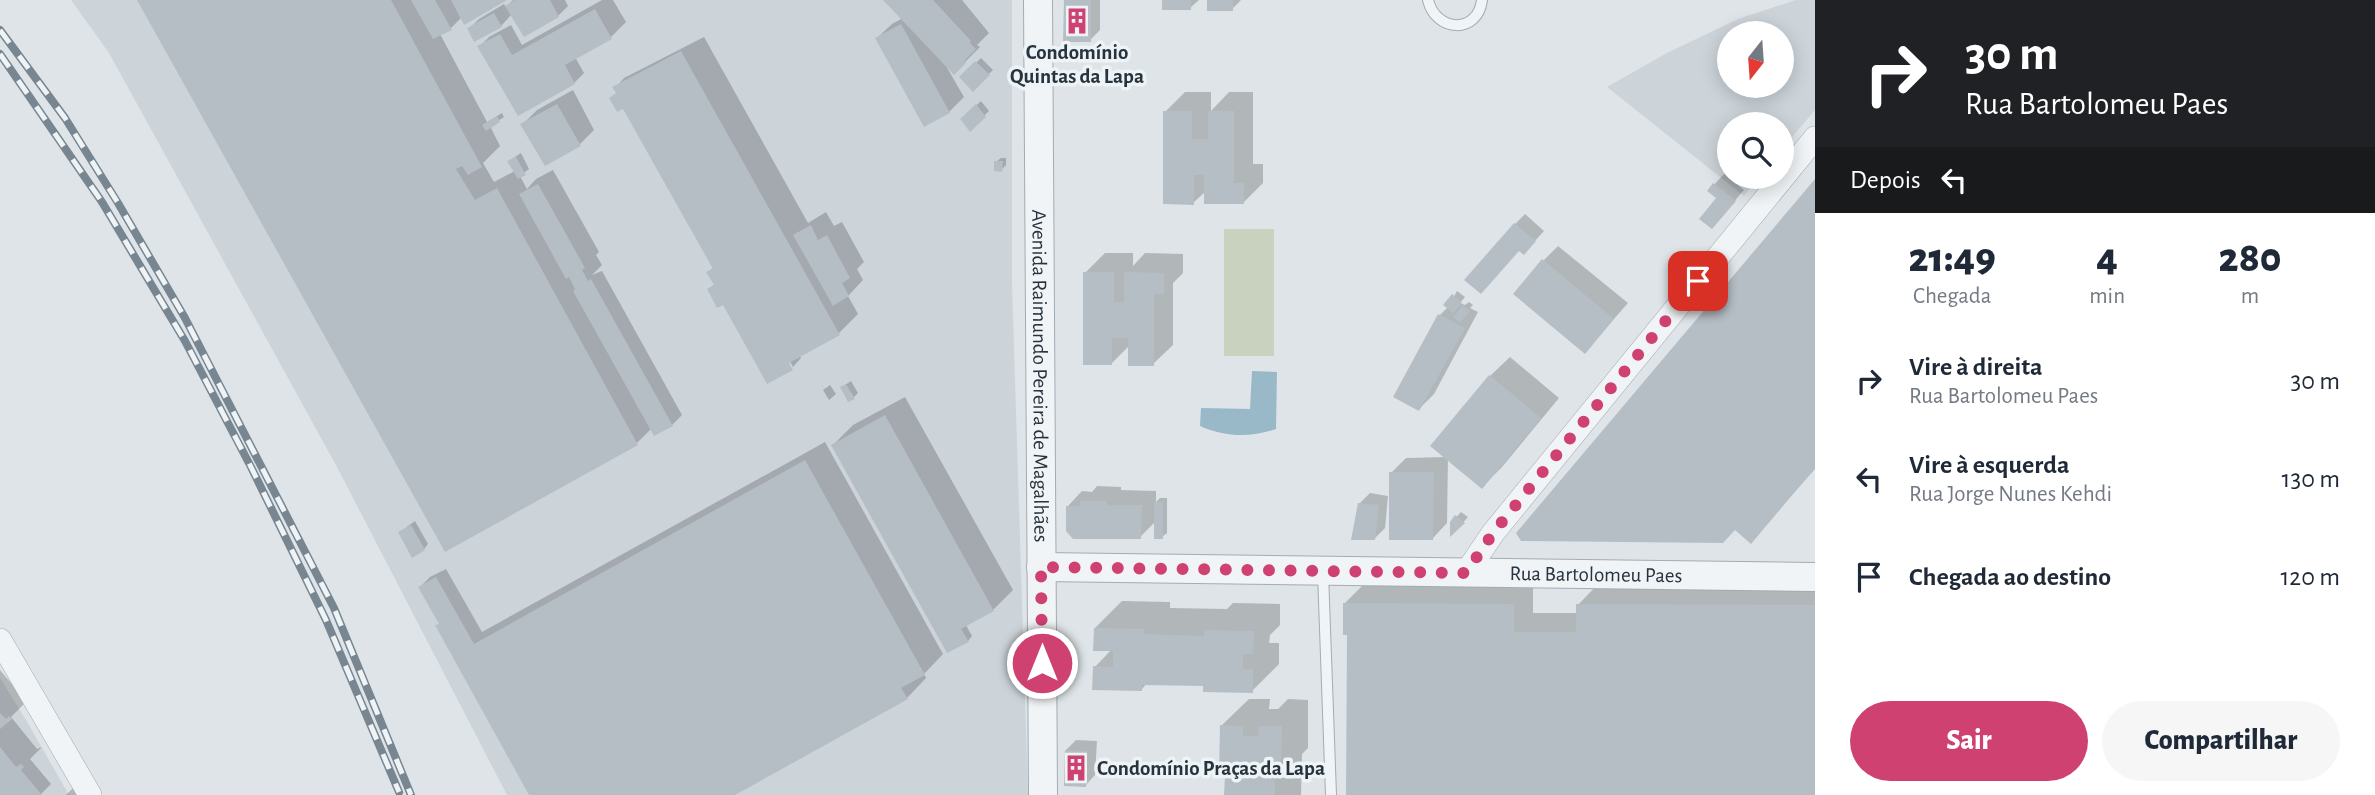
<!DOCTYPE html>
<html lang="pt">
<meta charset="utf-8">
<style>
body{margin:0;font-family:"Alegreya Sans",sans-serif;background:#f6f6f7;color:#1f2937;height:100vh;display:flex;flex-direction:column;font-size:26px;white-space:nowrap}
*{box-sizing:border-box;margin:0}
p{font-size:23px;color:#747a83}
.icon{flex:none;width:38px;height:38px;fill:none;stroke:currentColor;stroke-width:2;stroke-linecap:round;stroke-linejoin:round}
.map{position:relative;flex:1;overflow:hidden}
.details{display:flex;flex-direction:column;background:#fff;width:560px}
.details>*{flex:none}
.hud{background:#202124;color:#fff;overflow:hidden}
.needle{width:46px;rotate:197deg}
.fabs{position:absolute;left:1717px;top:21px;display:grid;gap:14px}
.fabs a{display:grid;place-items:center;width:77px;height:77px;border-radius:50%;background:#fff;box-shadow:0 4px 18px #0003;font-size:35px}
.pin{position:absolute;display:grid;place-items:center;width:60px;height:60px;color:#fff;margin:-30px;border-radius:14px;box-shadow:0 4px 10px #0006}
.me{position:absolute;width:77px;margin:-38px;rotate:0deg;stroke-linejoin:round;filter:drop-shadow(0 0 5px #0008)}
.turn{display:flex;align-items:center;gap:24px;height:147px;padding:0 35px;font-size:32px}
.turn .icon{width:91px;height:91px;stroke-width:2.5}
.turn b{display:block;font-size:49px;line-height:60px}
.then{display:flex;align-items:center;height:66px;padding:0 35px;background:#0003;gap:14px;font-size:26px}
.eta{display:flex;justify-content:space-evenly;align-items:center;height:119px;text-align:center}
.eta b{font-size:42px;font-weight:800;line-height:49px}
.action{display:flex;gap:14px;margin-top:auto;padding:14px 35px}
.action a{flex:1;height:80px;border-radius:42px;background:#cf4171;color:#fff;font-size:28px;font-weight:800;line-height:80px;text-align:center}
.action a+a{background:#f6f6f7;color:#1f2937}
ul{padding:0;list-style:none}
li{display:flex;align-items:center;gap:21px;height:98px;padding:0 35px}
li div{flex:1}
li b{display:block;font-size:26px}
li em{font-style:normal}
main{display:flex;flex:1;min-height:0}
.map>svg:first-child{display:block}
.built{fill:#ccd4da;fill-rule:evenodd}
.green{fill:#c8d2bf}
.water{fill:#99b9c9}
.shadow{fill:#0003}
.building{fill:#b6bec5}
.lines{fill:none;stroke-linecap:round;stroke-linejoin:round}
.service-casing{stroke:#a3acb2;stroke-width:12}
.minor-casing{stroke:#a3acb2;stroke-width:24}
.tertiary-casing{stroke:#a3acb2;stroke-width:30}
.service{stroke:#f1f4f6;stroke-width:10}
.minor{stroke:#f1f4f6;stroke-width:23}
.tertiary{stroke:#f1f4f6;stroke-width:28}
.rail-casing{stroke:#788692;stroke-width:8}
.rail{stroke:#eef3f6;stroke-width:5;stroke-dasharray:16;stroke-linecap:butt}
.route{stroke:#cf4171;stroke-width:12;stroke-dasharray:0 21.6}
.labels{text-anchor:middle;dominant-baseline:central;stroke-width:7;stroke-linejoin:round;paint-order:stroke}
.poi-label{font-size:21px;font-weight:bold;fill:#27343f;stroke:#eef3f6}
.street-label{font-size:21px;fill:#27343f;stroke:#eef3f6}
</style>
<main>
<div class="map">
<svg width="1815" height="795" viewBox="0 0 1815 795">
<rect width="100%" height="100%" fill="#dee4e8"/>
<path class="built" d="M71,0h941v284l16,511h-521l-170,-328 -228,-414z
M1796,0h19v110l-33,39v-25h-53v53h29l-14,19 -137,-109 60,-34 71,-34zM1729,33h53v53h-53z
M0,678l26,42 43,75h-69z"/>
<path class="green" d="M1224,229h50v127h-50z"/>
<path class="water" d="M1252,371l25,1 -1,57c-26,9 -51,8 -76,-3l1,-18 49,1z"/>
<path class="shadow" d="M139,0h365l-42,17 -11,11 -11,6 47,88 15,-9 2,4 -14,9 10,20 -17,17 11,19 21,-11 -6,-10 12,-8 8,16 -9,7 7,13 9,-10 17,-9 46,82 -3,3 6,10 -10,10 10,-4 80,144 -10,10 -20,3 -15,15z
M513,0h52l3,6 -10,10 -46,-2 -11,12 -32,3 10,-10 25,-15 2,3z
M602,0h11l13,22 -15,15 -36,20 9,16 -10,10 -95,-36 10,-10 22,-12 11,20z
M886,0h76l27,33 -12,12 3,2 -26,26 -8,-7 18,31 -15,15 -72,-74 15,-14 11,-6z
M1066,0h34v30l-10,10z
M1164,0h35l-9,8z
M1209,0h32l-9,9z
M704,37l104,186 18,-11 8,14 8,-4 22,40 -7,7 6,11 -15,16 10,18 -19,19 -40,22 2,3 -8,9 -7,-13 3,14h3l-25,13 -43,-78 -15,-14 6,-5 -7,-12 6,-5 -99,-179 9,-10z
M981,58l12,12 -20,19 -11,-12z
M573,90l21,40 -14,14 -58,-19 15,-15z
M1185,92h26v19l18,-19h24v72h10v19l-20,20 -37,-12 -13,12 -28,-91z
M981,101l8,10 -19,18 -8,-10z
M1001,158h5v7l-5,5 -5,-8z
M1724,174l20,16 -23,27 -3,-19 -9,-8z
M1815,182v287l-64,72z
M1525,214l19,17 -11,12 -14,6 -4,-25z
M1558,246l70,57 -43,49 -42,-91z
M1105,253h28v13l12,-13 38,1v19l-10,10v62l-20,19 -23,-19 -19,19 -26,-91z
M1457,291l8,6 -5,6 5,2 4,-3 4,3 -3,3 8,4 -44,82 -15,15 -23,-12 44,-82 8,-8z
M1510,357l49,41 -57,69 -20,20 -34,-29 -1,65 -14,15 -42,-65 15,-15 41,-1 -14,-12 57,-69z
M851,381l7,12 -4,4 -12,-10z
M830,385l6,9 -7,6 -6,-10z
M905,397l108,193 -20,20 -27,15 6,11 -4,5 -135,-196 20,-20z
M825,442l118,212 -19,20 2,4 -19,20 -176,97h-200l-111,-208 10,-10 16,-8 36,63z
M1097,486l24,1v3l35,1v11l4,-4h7v35l-5,4 -7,-15 -15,15 -72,-31 14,-15 10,1z
M1370,493l18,3 -3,32 -10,10 -15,-35z
M1461,512l7,5 -16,18 -1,-12z
M415,521l13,23 -4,5 -24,-17z
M1364,584l169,1v28h45v-8l19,-20 218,1v209h-467v-162l-4,-29z
M1122,601l48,1v6l57,1 6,-6 47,1v21l-10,10 -1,8h10v21l-27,27 -48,-7 -57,-1 -5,6 -47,-22 17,-18 -17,-21z
M0,670l26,31 4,-3 -19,19 26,32 5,-2 -12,12 21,25 -11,11h-40z
M1249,699h21l-1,10h9l10,-10 20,1v48l-6,6 -1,41h-75l1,-21 -6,-48z
M1076,740l21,1 -2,34 -9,10 -20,-35z
M75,786l21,9h-30z"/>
<path class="building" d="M137,0h254l91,167 -14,8 -6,-9 -6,3 19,31 22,-12 141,257 -193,107z
M411,0h24l17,30 -19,9z
M451,0h56l-43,25z
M515,0h35l9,17 -35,20 -19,-31z
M883,0h50l38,41 -1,2 6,6 -12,12 2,2 -12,12z
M1064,0h27v42h-28z
M1162,0h29v10h-29z
M1207,0h26v11h-26z
M595,9l17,30 -47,26 10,19 -57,32 -41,-70 23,-12 12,21z
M494,13l8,14 -28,15 -7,-14z
M901,24l49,89 -26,14 -49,-89z
M681,51l159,284 -51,28 4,7 -26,14 -44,-79 -6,3 -10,-19 7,-4 -8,-13 7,-3 -90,-160 -6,3 -8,-14 7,-5 -4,-6z
M975,61l15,14 -17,17 -14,-15z
M557,104l24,42 -36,20 -25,-42z
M976,104l10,13 -16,15 -10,-13z
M1163,111h29v28h16v-28h26v72h10v21h-40v-29h-10v30l-31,-1z
M497,116l3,6 -14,9 -4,-6z
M516,157l10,18 -8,4 -11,-18z
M994,161h9l-1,11 -8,-1z
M1815,179v289l-64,76 -16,-14 -12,13 -202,-2 -5,-8z
M1713,183l23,18 -24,28 -13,-10 17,-21 -9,-7z
M538,184l47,84 -3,2 6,11 3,-2 82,147 -19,10 -81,-145 2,-2 -6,-12 -3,2 -47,-85z
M1514,223l22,18 -12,14 -5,-4 -38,43 -17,-14z
M811,225l7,15 9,-5 23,43 -8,5 7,13 -16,10 -40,-71z
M1542,259l72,60 -29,35 -72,-60z
M1083,272h31v30h10v-30l40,1v21h-10v72h-26v-28h-16v27h-29z
M1452,294l10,9 -9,10 -10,-8z
M1463,305l7,6 -10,12 -7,-6z
M1438,314l27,14 -46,83 -26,-14z
M1489,375l52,43 -59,71 -52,-43z
M846,384l9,15 -7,3 -8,-15z
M885,415l109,196 -33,18 8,13 -22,11 -116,-208z
M805,460l120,215 -24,13 7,11 -173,96h-206l-94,-170 4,-1 -21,-37 18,-10 38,67z
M1389,472h45l-1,68h-44z
M1080,501h27v4h35l-1,34h-68l-7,-8v-25h14z
M1154,502h9v37h-9z
M1358,503l21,2 -4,35h-24z
M1455,515l10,8 -15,14v-15z
M411,525l14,25 -13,8 -14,-26z
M1343,603l171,1v28h62v-28l239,1v190h-469l1,-160h-4z
M1094,628l50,1 -1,5 61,2v-6l50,1 -1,23h-10v15h10v24l-50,-1v-6l-61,-1v6l-50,-1 1,-24 20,1v-16h-20z
M0,713l6,6 3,-3 3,3 -12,10z
M1220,725l23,1v10h15l1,-10h23l-1,50h-6v19h-51l1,-20h-6z
M0,747l16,20 5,-3 3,3 -3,3 21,25h-42z
M1065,750l22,1 -1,36 -22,-1z"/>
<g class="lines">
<g class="service-casing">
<path id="service" d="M1428,0c8,33 50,34 54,0
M1323,573l8,222"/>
</g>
<g class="minor-casing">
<path id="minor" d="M1466,573l27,-40 322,-395
M0,640l90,155"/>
</g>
<g class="tertiary-casing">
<g id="tertiary">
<path id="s1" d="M1038,0l5,795"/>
<path id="s2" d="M1041,567l774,10"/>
</g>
</g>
<use href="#service" class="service"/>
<use href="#minor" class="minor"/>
<use href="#tertiary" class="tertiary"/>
<g class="rail-casing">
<path id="rail" d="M0,30l65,88 53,85 67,115 149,290 77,187
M0,54l102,148 83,139 66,126 75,153 73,172"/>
</g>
<use href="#rail" class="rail"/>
</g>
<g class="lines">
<path class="route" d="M1042,663l-1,-96 425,6 27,-40 205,-252"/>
</g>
<defs>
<g id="building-bare" transform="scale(2.1)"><path d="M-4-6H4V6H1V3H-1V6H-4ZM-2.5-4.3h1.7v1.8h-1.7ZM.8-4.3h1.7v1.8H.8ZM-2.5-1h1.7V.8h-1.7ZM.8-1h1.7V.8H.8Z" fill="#cf4171" stroke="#eef3f6" stroke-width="2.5" paint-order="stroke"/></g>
</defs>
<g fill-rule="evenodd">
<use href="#building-bare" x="1077" y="21"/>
<use href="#building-bare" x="1076" y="768"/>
</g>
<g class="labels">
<g class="poi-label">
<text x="1077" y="52">Condomínio<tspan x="1077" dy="24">Quintas da Lapa</tspan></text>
<text x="1097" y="768" text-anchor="start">Condomínio Praças da Lapa</text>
</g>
<g class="street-label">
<text stroke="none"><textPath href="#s1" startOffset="376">Avenida Raimundo Pereira de Magalhães</textPath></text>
<text stroke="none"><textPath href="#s2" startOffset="555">Rua Bartolomeu Paes</textPath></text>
</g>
</g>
</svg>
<div class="fabs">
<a><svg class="needle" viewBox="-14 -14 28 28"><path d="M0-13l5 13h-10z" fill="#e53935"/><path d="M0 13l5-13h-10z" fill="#747a83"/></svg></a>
<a><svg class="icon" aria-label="search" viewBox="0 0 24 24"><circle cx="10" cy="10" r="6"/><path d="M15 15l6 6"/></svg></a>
</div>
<div class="pin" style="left:1698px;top:281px;background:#d93025"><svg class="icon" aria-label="arrive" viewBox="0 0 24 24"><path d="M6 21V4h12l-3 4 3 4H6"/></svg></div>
<svg class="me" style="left:1042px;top:663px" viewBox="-20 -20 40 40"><circle r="17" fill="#cf4171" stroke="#fff" stroke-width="3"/><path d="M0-11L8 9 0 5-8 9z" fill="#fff"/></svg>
</div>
<section class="details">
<div class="hud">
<div class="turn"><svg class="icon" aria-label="right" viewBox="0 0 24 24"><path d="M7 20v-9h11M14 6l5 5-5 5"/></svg><div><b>30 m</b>Rua Bartolomeu Paes</div></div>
<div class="then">Depois<svg class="icon" aria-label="left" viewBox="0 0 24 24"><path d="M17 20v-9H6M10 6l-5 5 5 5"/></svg></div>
</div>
<div class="eta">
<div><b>21:49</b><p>Chegada</p></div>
<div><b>4</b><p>min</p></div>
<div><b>280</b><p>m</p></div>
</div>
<ul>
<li><svg class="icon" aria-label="right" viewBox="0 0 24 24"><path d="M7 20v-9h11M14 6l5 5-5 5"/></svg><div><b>Vire à direita</b><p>Rua Bartolomeu Paes</p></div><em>30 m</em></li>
<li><svg class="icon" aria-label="left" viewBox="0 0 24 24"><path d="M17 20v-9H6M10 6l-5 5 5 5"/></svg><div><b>Vire à esquerda</b><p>Rua Jorge Nunes Kehdi</p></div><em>130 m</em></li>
<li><svg class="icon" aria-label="arrive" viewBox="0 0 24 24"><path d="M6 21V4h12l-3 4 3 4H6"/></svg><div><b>Chegada ao destino</b></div><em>120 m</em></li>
</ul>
<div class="action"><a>Sair</a><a>Compartilhar</a></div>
</section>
</main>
